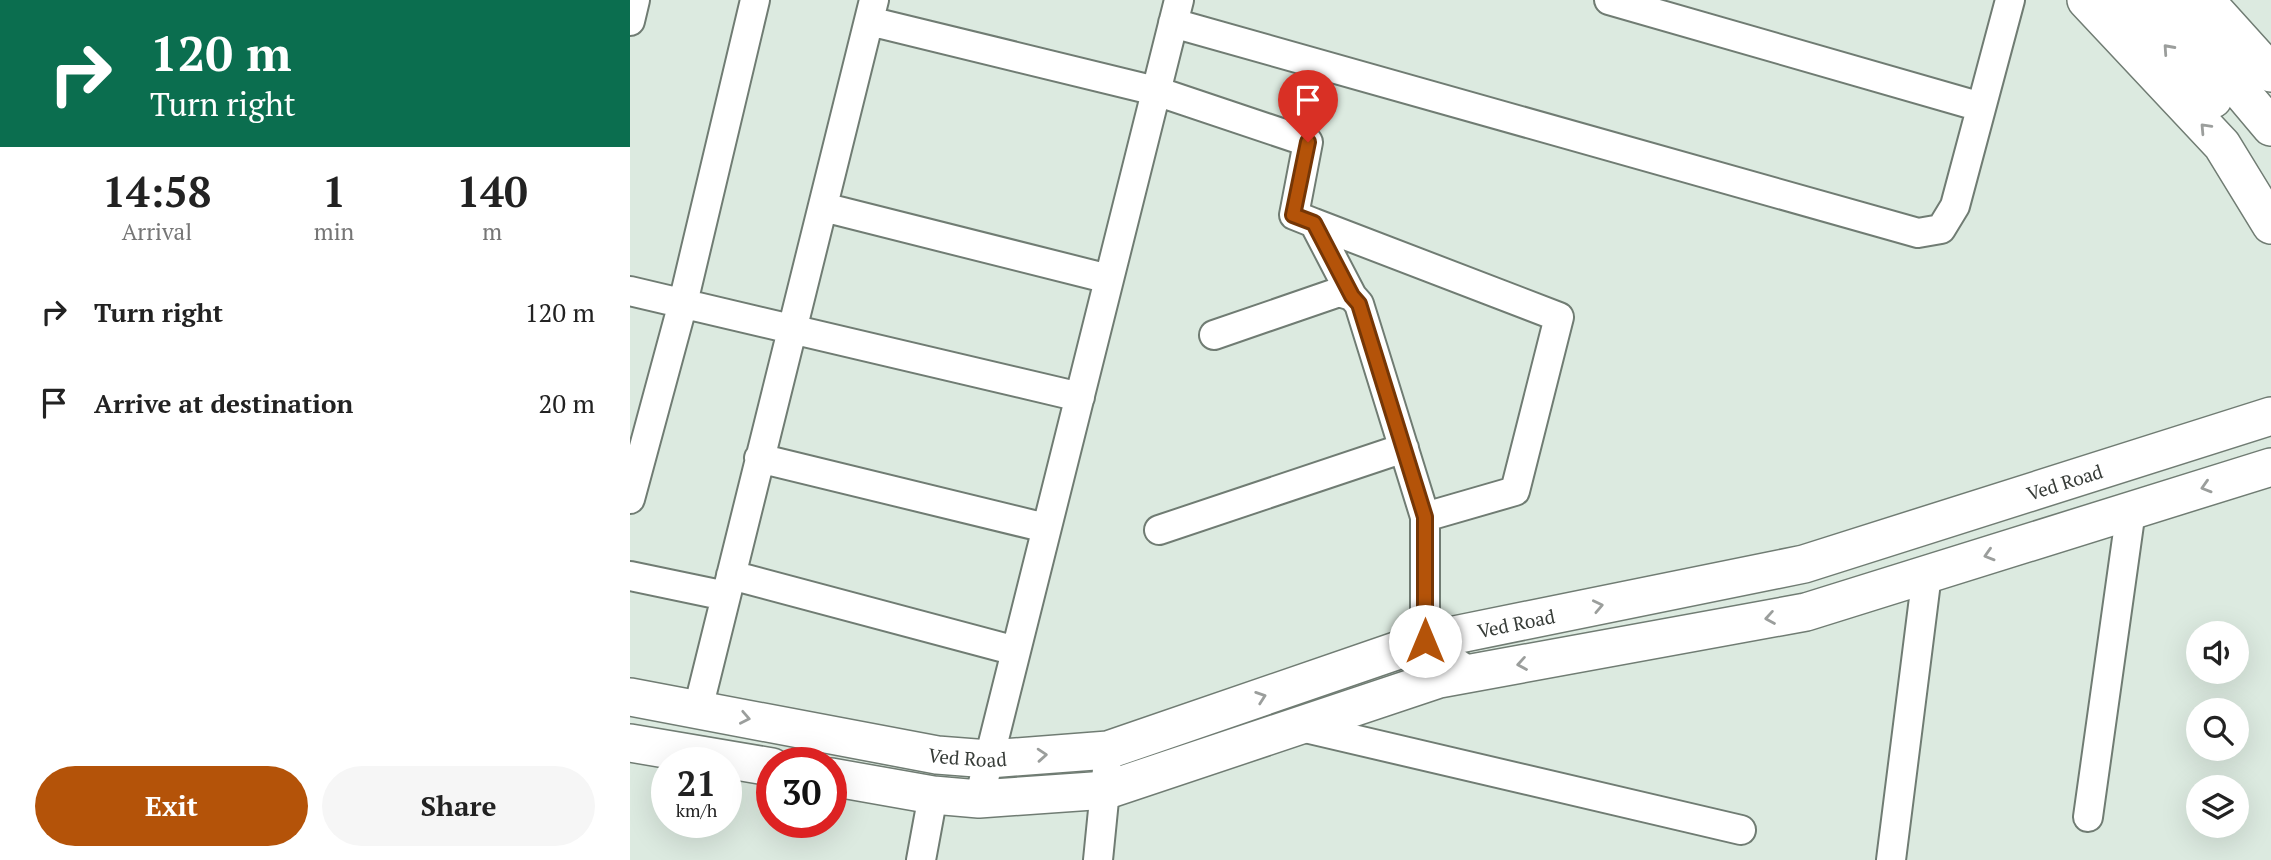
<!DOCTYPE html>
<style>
body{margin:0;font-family:"PT Serif",serif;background:#f6f6f6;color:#222;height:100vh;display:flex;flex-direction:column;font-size:26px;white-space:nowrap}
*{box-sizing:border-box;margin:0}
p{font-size:23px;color:#767676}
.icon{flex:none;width:38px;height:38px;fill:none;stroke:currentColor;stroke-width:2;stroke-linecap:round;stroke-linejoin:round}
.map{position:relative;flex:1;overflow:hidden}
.side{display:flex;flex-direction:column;background:#fff;width:630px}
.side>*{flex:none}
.banner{background:#0b6e4f;color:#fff;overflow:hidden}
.tools{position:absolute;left:1556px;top:621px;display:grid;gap:14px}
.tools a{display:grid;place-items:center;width:63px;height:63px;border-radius:50%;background:#fff;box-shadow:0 7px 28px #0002;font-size:35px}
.speed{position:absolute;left:21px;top:747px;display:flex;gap:14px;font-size:35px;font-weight:700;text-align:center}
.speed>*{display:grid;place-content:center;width:91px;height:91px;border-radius:50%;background:#fff;box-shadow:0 7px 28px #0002;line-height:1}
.speed small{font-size:18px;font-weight:400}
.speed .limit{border:10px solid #d22;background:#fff;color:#111}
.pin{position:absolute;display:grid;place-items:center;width:60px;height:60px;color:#fff;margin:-72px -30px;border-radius:50% 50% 50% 0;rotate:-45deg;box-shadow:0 0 7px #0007}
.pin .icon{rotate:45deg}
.me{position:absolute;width:77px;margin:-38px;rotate:0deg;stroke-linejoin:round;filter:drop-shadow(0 0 5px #0008)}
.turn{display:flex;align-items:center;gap:24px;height:147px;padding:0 35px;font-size:32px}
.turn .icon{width:91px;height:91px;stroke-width:2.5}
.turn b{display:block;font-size:49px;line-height:60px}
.eta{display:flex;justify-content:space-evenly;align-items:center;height:119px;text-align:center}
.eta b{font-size:42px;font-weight:700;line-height:49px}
.action{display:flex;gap:14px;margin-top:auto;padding:14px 35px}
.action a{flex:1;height:80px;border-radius:42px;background:#b45309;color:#fff;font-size:28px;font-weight:700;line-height:80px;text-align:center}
.action a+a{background:#f6f6f6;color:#222}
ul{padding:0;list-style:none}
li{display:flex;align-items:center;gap:21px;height:91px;padding:0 35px}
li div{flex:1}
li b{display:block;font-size:26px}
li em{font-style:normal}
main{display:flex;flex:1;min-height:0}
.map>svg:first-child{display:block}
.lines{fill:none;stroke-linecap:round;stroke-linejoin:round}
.minor-casing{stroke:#707c73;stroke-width:32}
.major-casing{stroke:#707c73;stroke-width:40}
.minor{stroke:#fff;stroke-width:28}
.major{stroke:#fff;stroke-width:37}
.oneway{stroke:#9b9e9c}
.route-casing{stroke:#753606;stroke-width:18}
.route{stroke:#b45309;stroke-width:12}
.labels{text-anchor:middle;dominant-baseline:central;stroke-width:7;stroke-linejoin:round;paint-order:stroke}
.street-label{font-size:19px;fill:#373c38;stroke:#dceae0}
</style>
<main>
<section class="side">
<div class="banner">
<div class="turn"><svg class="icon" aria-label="right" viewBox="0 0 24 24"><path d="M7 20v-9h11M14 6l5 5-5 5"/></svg><div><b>120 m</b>Turn right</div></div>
</div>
<div class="eta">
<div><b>14:58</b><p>Arrival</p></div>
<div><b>1</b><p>min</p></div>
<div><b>140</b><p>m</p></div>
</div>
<ul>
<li><svg class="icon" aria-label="right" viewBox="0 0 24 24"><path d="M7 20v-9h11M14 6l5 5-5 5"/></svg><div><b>Turn right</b></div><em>120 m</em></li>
<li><svg class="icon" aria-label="arrive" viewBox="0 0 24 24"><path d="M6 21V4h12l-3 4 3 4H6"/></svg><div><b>Arrive at destination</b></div><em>20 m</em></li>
</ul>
<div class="action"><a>Exit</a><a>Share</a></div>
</section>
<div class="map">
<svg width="1641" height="860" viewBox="0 0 1641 860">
<rect width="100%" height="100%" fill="#dceae0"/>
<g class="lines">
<g class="minor-casing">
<path id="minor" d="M979,0l372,107
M0,21l5,-21
M239,21l287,70 152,51 -14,73 20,8 38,73
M543,23l745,210 23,-4 14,-23 55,-206
M193,207l286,72
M684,223l245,94 -44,174 -90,26
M0,291l450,106
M584,335l125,-43 13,4 7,8 66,213v124l46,32
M129,458l287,70
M0,499l53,-196 72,-303
M529,530l245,-82
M101,575l285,76
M0,576l96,20
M68,709l176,-709
M667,726l444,104
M349,799l200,-799
M1458,817l43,-307
M291,860l12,-65
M468,860l9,-90
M1261,860l36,-286"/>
</g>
<g class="major-casing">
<g id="major">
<path d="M1456,0l136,145 49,80"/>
<path d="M1493,0l90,99"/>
<path d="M1534,0l107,127"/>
<path d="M1575,0l66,73"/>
<path id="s1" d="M0,697l307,58 52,4 119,-9 317,-109 379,-77 467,-148"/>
<path d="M0,743l142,24"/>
<path d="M201,777l102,18 46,4 128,-9 332,-111 367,-67 465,-145"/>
</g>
</g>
<use href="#minor" class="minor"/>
<use href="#major" class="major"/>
</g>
<defs><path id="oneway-chevron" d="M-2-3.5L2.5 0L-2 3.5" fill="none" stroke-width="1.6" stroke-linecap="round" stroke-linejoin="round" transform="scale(1.75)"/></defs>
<g class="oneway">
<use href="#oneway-chevron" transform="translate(1538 49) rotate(-132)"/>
<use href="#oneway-chevron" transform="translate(1575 128) rotate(-133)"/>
<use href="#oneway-chevron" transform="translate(1576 487) rotate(163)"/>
<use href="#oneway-chevron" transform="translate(1359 555) rotate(163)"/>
<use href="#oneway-chevron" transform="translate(968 606) rotate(-12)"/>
<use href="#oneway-chevron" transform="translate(1140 618) rotate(170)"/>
<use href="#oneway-chevron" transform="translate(892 664) rotate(170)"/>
<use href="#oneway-chevron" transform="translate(631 697) rotate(-19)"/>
<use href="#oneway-chevron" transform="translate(115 718) rotate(11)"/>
<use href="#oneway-chevron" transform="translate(412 755) rotate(-4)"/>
</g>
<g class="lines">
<g class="route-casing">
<path id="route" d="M678,142l-15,73 21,8 38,73 7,8 66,213v124"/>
</g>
<use href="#route" class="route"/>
</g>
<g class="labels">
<g class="street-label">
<text stroke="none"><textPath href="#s1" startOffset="1479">Ved Road</textPath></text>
<text stroke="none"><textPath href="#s1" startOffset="912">Ved Road</textPath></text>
<text stroke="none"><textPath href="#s1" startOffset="343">Ved Road</textPath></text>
</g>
</g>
</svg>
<div class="tools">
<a><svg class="icon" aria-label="sound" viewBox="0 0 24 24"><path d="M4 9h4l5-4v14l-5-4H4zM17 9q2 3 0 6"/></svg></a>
<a><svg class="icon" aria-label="search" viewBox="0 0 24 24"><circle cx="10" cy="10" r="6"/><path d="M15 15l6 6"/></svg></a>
<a><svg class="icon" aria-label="layers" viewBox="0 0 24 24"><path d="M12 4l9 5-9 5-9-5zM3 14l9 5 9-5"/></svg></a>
</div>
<div class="speed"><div>21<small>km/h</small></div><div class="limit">30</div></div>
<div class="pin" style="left:678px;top:142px;background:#d93025"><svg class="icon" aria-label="arrive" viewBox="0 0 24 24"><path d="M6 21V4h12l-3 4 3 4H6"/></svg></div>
<svg class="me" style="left:795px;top:641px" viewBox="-20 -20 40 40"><circle r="19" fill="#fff"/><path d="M0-13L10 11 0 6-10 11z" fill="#b45309"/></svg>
</div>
</main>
